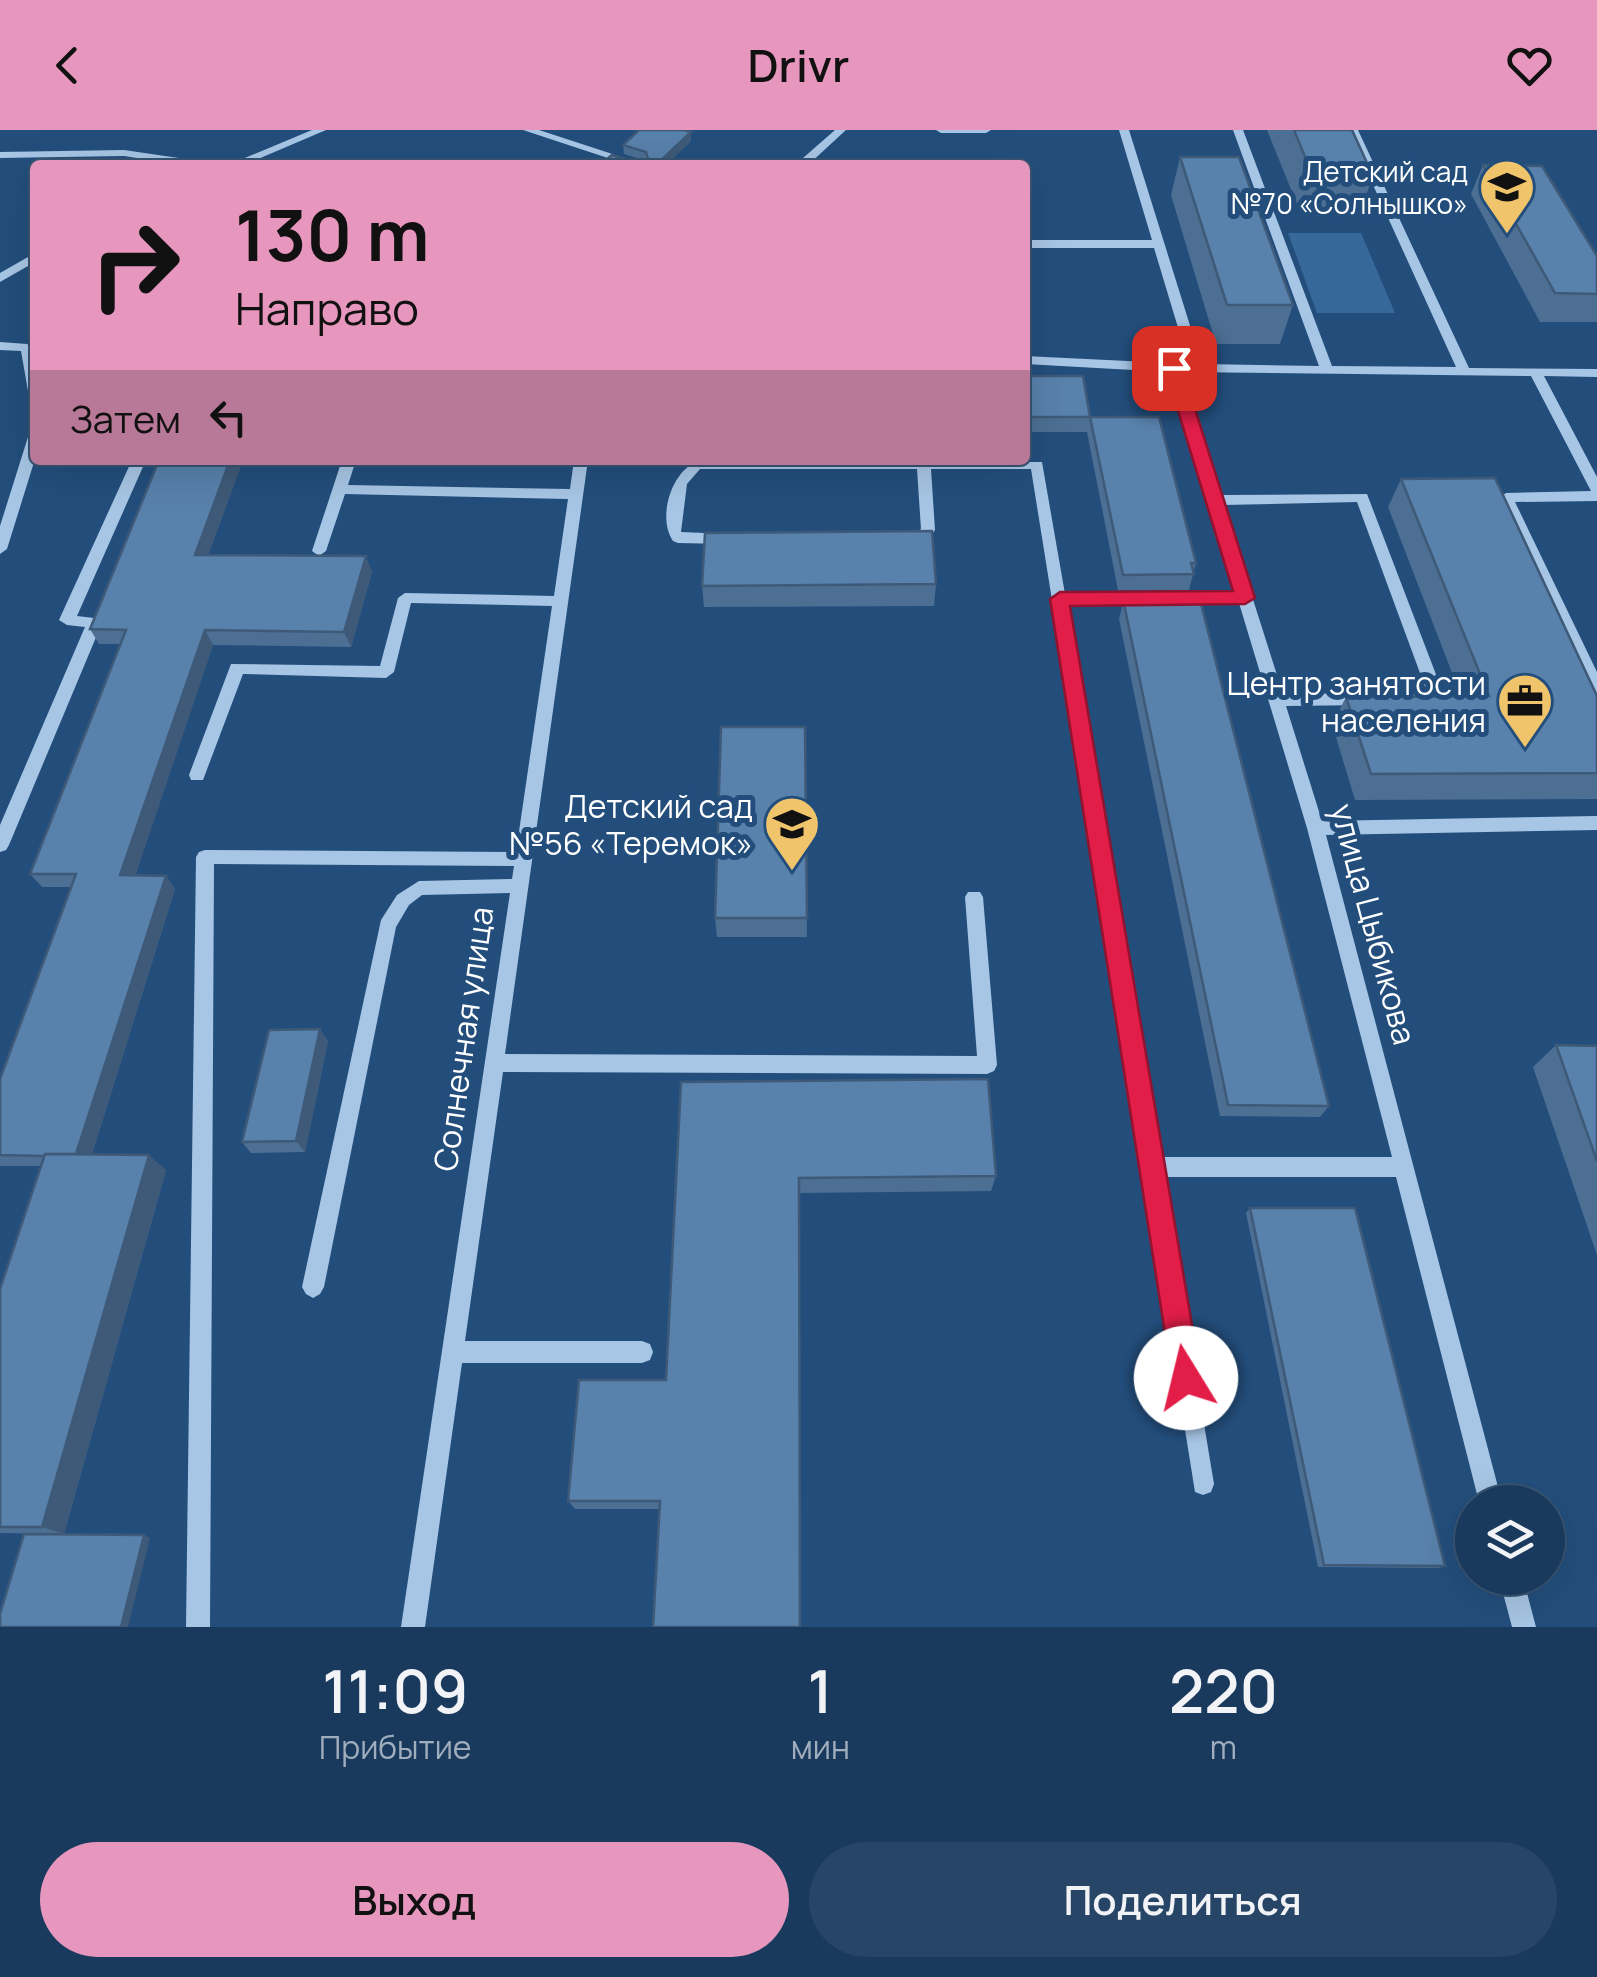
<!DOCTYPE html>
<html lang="ru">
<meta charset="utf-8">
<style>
body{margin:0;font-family:Manrope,sans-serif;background:#274566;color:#f1f3f6;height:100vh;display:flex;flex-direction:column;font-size:38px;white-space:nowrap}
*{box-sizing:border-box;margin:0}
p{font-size:32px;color:#9fadbc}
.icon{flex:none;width:55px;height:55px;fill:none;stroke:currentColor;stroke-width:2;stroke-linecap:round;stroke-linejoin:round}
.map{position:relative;height:1497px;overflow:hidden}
.details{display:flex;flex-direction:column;background:#1a3a5d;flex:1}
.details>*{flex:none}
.top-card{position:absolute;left:30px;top:30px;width:1000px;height:305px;border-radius:10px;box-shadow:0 10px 40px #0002,0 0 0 2px #385472;background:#e797bd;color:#111;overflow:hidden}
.controls{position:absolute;left:1455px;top:1355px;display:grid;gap:20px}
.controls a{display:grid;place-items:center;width:110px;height:110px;border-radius:50%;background:#1a3a5d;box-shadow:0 10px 40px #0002,0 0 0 2px #385472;font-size:50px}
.pin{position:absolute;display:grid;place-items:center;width:85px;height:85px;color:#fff;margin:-42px;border-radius:20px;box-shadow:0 5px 15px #0006}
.me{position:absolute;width:110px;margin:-55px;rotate:351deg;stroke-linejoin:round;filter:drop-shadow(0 0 8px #0008)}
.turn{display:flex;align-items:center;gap:35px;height:210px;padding:0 40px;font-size:45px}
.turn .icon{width:130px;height:130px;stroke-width:2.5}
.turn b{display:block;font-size:70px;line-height:85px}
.then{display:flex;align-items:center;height:95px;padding:0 40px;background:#0003;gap:20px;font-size:38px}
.eta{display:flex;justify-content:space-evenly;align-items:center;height:170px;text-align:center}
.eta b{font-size:60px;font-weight:600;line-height:70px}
.action{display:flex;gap:20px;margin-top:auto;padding:20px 40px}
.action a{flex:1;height:115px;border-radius:60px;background:#e797bd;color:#111;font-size:40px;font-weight:600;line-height:115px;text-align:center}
.action a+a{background:#274566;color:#f1f3f6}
header{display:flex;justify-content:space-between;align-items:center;height:130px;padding:0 40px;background:#e797bd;color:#111;font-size:45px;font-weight:600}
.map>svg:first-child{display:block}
.green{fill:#37689a}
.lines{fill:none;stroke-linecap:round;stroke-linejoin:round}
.minor{fill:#a7c6e5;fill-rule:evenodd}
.wall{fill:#4c6f93}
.shaded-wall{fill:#3e5a78}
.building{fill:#5881ab;stroke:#3e5a78;stroke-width:2.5}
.route{fill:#e11d48;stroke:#92132f;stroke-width:2.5}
.labels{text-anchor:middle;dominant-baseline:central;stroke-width:10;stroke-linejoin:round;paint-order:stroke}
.far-poi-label{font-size:28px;fill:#fff;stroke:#234e7c;text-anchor:end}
.poi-label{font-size:32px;fill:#fff;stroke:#234e7c;text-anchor:end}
.street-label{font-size:32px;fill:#fff;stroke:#234e7c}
</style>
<header><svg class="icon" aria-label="back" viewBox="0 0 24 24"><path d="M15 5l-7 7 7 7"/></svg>Drivr<svg class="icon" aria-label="heart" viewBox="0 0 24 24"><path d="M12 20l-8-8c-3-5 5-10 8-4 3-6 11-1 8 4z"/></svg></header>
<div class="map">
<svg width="1597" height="1497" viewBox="0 0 1597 1497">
<rect width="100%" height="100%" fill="#234e7c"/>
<path class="green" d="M1288,103h73l34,80h-78z"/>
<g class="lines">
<path class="minor" d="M312,0h14l-82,35h-16z
M523,0h16l107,35h-17z
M835,0h11l-38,35h-13z
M936,0h55l-5,3h-45z
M1119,0h10l73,234 117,2 -86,-236h10l89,236 124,1 -108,-237h10l111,238 128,1v8l-53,-1 53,101v24l-82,1 82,170v22l-8,-6 -90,-190 7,-5 85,-2 -60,-115 -349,-4 38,123 147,-1 78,204c-7,9 -29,9 -36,0l2,-4 16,-2 -70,-190 -134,3 60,189 83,-1 8,6 -8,6 -80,1 36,115 275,-5v14l-271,5 176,667h-23l-83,-325h-233l51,307 -3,8 -8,3 -8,-3 -164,-1023h-100l4,61c-8,11 -23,19 -34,8l2,-3 13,-2 5,-4 -4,-60h-217l-13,15 -6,48 46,2 7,5 -7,5 -49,-1 -5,-2c-16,-23 -2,-70 25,-80l344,1 23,132 84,-1 7,5 -7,5 -82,1 93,553h232l-85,-329 -68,-225h-59l-7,-5 7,-5h56l-67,-221 -144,-8v-8l164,8 -35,-116h-129v-8h127z
M124,20l82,12 6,3h-29l-59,-9 -124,2v-6z
M35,123v9l-35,20v-9z
M0,212l27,2 6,4 2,47 -7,-4 -7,-40 -21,-1z
M35,303v26l-28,90 -7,5v-28l28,-89z
M132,330h14l-69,156 17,2 8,5 -93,222 -3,5 -6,2v-27l85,-198 -18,-2 -8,-5z
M342,330h14l-8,25 222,4 4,-29h14l-83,594 472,2 -12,-159 3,-5h12l3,5 14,168 -3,6 -7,3 -484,-2 -38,269h177l8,3 3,8 -3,8 -8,3h-180l-37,264h-24l109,-734 -88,2 -13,10 -13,22 -72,360 -4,7 -7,4 -7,-4 -4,-7 79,-367 16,-25 22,-14 93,-2 2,-13 -300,-2 -4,763h-24l10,-770 3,-5 6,-2 311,2 36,-246 -141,-3 -17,69 -8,6 -143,-4 -40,106h-12l-2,-5 42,-111 149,2 18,-68 7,-5 149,3 14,-97 -223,-5 -19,57 -7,5 -7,-5z
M1499,1448h24l13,49h-24z"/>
</g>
<path class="wall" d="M1267,0h85l21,46 -14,39 -58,-1z
M691,11l-25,24 -38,-5 12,-1 -16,-5 -1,-9z
M1180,27l113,148 -13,39h-64l-45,-149z
M1483,35l114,91v66h-57l-69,-128z
M1025,246l65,41 106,146 -7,27h-71l-31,-158h-62z
M159,330h84l-35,95 164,17 -21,75 -138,-2 -78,230 31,1 9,13 -83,265 74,16 -102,364 -64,-1v-244l41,-123h-41v-87l71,-192h-29l-12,-13 91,-230h-22l-9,-15z
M1401,349l196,217v103l-242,1 -23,-76 14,-27 115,-1 -73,-189z
M936,454l-2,22 -230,1 -2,-21z
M1126,462l203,514 -9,11 -100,-1 -101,-497z
M805,597l2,210h-90l-2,-19z
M328,911l-23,111 -54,1 -9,-11z
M1556,915l41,1v209l-64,-188z
M681,952l315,94 -5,15 -192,2 -140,316h-84l-7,-8 98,-121z
M1250,1078l195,358 -6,2 -121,-1 -72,-354z"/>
<path class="shaded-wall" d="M691,2v9l-25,24h-10z
M230,330h13l-40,110 -8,-15z
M366,426l6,16 -21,75 -7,-15z
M205,500l8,15 -82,244 -11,-14z
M166,746l9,13 -87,278 -13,-11z
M320,899l8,12 -23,111 -9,-11z
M149,1025l17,15 -102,364 -22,-7z
M144,1405l6,3 -22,89h-7z"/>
<path class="building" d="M639,0h44l8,2 -35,33h-56l12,-10 16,5 20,-1 -2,-7 -23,-7z
M1294,0h58l21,46h-60z
M1180,27h59l54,148h-66z
M1483,35l59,1 55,90v38l-42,-1z
M1025,246h58l7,41h-65z
M1090,287h69l37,146h-5l3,11 -71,1z
M159,330h71l-35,95 171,1 -22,76 -139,-2 -85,245 46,1 -90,278h-31l-1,2 -44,-1v-76l76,-205h-46l96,-244 -36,-1z
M1495,348l102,218v77l-226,1 -25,-77 143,-1 -88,-217z
M932,401l4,53 -234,2 3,-53z
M1126,462h72l131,514 -101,-1 -104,-501h5z
M721,597h84l2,191h-92z
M320,899l-24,112 -54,1 27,-112z
M1556,915l41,1v115z
M988,949l8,97 -197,2 1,449h-147l7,-126h-92l11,-121h87l15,-298z
M45,1024l104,1 -107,372h-42v-238z
M1250,1078h105l90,358 -121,-1z
M24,1404l120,1 -23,92h-121v-13z"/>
<path class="route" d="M1174,233l8,5 73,230 -10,6 -175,2 131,772 -4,10 -11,5 -10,-5 -4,-10 -122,-779 10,-7 173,-1 -68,-223z"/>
<defs>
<g id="school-pin" transform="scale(2.875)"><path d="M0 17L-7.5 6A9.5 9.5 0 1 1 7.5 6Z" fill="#f0c46b" stroke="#234e7c"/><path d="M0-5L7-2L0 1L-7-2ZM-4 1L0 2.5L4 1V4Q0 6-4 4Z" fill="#111"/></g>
<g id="office-pin" transform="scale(2.875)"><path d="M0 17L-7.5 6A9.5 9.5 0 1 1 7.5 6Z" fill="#f0c46b" stroke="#234e7c"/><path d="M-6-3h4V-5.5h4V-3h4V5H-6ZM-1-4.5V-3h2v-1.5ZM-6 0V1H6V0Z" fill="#111"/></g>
</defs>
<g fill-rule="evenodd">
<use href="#school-pin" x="1507" y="57"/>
<use href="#office-pin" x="1525" y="571"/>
<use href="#school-pin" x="792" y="694"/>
</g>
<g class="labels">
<g class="far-poi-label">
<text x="1468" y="41">Детский сад<tspan x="1468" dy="32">№70 «Солнышко»</tspan></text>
</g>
<g class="poi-label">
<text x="1486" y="553">Центр занятости<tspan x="1486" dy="37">населения</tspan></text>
<text x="753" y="676">Детский сад<tspan x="753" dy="37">№56 «Теремок»</tspan></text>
</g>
<g class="street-label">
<text transform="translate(1374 794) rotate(75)">улица Цыбикова</text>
<text transform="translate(463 909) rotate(-82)">Солнечная улица</text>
</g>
</g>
</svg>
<div class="controls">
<a><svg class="icon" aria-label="layers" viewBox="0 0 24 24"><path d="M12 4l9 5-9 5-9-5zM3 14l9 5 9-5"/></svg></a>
</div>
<div class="pin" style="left:1174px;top:238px;background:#d93025"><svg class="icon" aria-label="arrive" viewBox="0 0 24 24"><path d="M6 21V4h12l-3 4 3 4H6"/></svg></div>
<svg class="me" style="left:1186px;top:1248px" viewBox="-20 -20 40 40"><circle r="19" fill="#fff"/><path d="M0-13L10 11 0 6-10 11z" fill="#e11d48"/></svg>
<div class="top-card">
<div class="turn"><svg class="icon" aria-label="right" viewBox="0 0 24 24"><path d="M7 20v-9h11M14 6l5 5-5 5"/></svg><div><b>130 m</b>Направо</div></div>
<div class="then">Затем<svg class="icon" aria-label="left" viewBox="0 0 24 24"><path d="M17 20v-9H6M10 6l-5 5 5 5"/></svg></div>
</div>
</div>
<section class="details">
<div class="eta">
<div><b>11:09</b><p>Прибытие</p></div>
<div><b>1</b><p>мин</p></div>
<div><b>220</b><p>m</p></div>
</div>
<div class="action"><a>Выход</a><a>Поделиться</a></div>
</section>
